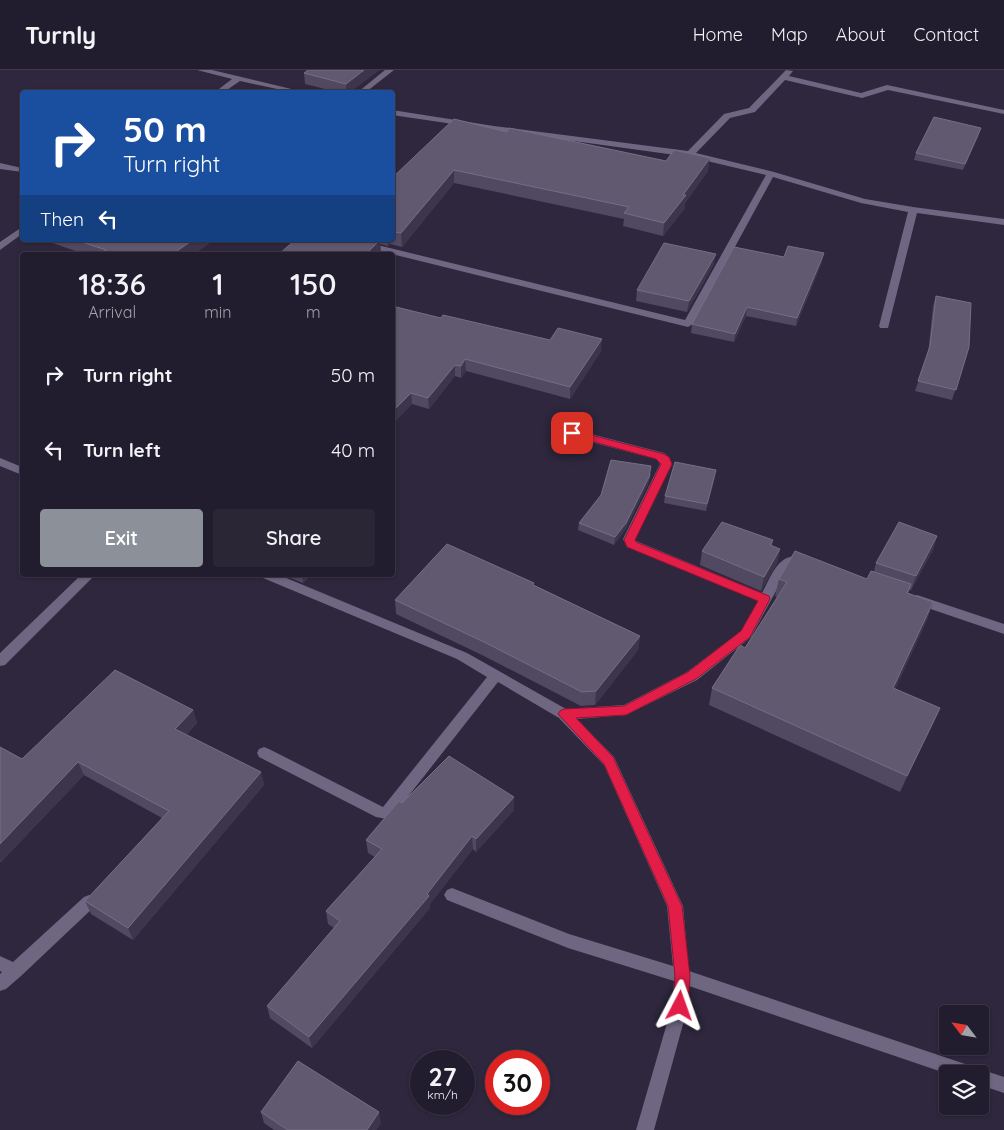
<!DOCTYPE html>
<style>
body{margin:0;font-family:Quicksand,sans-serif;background:#2a2636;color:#f1f3f6;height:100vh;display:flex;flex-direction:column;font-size:19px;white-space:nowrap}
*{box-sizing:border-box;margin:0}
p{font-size:16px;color:#a2a2aa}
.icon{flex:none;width:28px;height:28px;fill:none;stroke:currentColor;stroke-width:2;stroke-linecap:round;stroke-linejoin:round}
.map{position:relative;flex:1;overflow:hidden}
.sheet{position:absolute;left:20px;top:182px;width:375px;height:325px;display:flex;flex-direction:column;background:#221d2e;border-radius:5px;box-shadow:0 1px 4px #0004,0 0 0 1px #3f3b4a}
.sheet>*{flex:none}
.hud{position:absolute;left:20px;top:20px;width:375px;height:152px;border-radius:5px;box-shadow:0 1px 4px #0004,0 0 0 1px #3f3b4a;background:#1a4fa0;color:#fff;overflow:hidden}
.needle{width:32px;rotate:301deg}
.fabs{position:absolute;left:939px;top:935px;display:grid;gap:10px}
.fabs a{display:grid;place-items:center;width:50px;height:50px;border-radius:5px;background:#221d2e;box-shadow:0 1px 4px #0004,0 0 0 1px #3f3b4a;font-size:25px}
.speed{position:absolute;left:410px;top:980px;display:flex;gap:10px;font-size:25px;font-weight:700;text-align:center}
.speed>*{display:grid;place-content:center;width:65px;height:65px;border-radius:50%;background:#221d2e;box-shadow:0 1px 4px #0004,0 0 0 1px #3f3b4a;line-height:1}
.speed small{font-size:12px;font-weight:400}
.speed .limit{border:8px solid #d22;background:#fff;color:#111}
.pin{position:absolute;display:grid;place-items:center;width:42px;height:42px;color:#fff;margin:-21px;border-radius:10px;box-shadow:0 2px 8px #0006}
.me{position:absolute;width:55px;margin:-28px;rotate:4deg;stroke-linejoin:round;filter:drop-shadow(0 0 4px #0008)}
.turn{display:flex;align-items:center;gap:18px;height:105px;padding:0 20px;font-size:22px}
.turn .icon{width:65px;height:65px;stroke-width:2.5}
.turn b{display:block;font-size:35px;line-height:42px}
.then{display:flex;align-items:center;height:48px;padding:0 20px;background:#0003;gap:10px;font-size:19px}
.eta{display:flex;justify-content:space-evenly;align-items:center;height:85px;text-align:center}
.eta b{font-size:30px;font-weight:600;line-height:35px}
.cta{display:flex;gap:10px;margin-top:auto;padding:10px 20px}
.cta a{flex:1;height:58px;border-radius:5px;background:#8c9099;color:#fff;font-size:20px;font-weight:600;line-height:58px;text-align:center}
.cta a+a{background:#2a2636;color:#f1f3f6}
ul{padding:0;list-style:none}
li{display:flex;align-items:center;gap:15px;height:75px;padding:0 20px}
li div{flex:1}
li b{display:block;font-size:19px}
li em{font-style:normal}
header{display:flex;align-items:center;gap:30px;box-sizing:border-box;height:70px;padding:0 25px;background:#221d2e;border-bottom:1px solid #3f3b4a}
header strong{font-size:24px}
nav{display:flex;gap:28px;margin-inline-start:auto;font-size:18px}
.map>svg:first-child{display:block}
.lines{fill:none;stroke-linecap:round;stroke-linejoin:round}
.street{fill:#6f6681;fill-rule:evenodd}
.wall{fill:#514961}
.shaded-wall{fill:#3c354c}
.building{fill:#615970;stroke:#756e84}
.route{fill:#e11d48;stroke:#92132f}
</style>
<header>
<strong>Turnly</strong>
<nav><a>Home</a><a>Map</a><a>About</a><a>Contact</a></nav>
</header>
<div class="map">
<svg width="1004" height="1060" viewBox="0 0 1004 1060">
<rect width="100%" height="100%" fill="#2e273d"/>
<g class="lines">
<path class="street" d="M197,0h15l92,22h-13l-51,-11 -16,11h-9l17,-13z
M385,0h9l-28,22h-8z
M786,0l7,1 -4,5 72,17 26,-8 117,25v4l-116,-24 -26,8 -77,-18 -30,32 -25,6 -34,35 78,19 91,27 48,8 91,12v6l-87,-12 -29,115h-8l-1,-2 29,-114 -47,-9 -88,-26 -80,147 -5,3 -345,-85 -2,-2h16l328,80 81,-145 -76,-18 -196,-27 -102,-15v-5l102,16 194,25 36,-37 25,-6z
M0,93l22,5v4l-22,-3z
M22,157v7l-22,16v-8z
M572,359l92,24 5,4 3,7 -37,75 1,2 126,52c9,-16 15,-38 36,-37 6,1 11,0 14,5l-6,4 -13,-1 -5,5 -37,68 -54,43 -71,35 -49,4 37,38 69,149 6,65 282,95 7,4 2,-1 24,8v16l-24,-8v-11h-32l-259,-88 -1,20 -34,124h-18l36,-124 2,-25 -106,-33 -121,-48 -3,-5 3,-5 5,-2 117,46 104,32 -6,-60 -63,-141 -45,-47 -61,-36 -106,135 -5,2 -11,-2 -117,-60 -2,-4 2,-4 5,-2 5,2 114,58 104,-130 -30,-18 -194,-81 -2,-3h18l188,78 99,56 58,-4 63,-33 54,-41 17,-30 -131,-54 -4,-8 37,-75 -4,-5 -88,-23 -2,-3 2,-3z
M0,388l22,9v8l-22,-9z
M81,505h14l-90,90 -5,1v-13z
M917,525l87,29v10l-91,-31 -2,-3 2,-3z
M89,825l5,2 3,5 -3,5 -73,69 -15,13 -6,2v-17l2,-2 -2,-1v-15l13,6 71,-65z"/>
</g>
<path class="wall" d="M308,0h71l-29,22h-13l-32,-8 -1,-11z
M507,62l201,39 -23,32v5l-22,28 -40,-10 1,-7 -170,-36 -52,64 -12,-3 -2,2 -8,-2 1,9 -86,-13h97v-62z
M979,65l-16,35 -49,-10 2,-7z
M44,170h170l-22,15h-105z
M824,183l-2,9 -26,64 -50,-10 -12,26 -43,-9 1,-9 92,-67z
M714,194l-27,48 -51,-11 1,-11z
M936,226l33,51 -17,53 -37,-9 13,-37 5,-48z
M441,248l160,33 -31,48 -104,-28 -5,7 -6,-2 -26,33 -17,-5 -20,20z
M651,403l-3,11 -23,46 -11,15 -36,-15 1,-7z
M715,407l-9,34 -42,-8 1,-7z
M937,466l-4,14 -22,40h-1l-2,3 25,9 -6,18 -32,69 45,19 -7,16 -33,68 -191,-87 3,-17 33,-40 32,-51 -2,-1 4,-17h88l7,-8 2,-8z
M773,470l-1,6 8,3 -3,14 -16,28 -61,-26 2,-14z
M283,505h28l-8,8z
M534,515l106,51 -2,14 -43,55 -14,1 -97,-50 -88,-42 -1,-14z
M193,640l4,13 -11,12 75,37 3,13 -131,155 -42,-26 -6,-13 77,-83 -78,-43 -83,87 -1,-1v-114l22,12z
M514,727v13l-38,42 -3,-3 -43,55v4l-118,140 -42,-30 -3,-12 67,-78 -6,-4 -2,-13 49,-54 -7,-4 -2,-13 36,-37z
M261,1042l120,11 -5,7h-102l-10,-7z"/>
<path class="shaded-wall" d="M364,0h15l-29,22h-4v-8z
M981,58l-2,7 -16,35 2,-6z
M710,88l-2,13 -23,32v5l-22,28 1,-13 19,-28z
M454,100v13l-52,64 -1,-14z
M193,170h21l-22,15h-21z
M380,170l1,13 -2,2h-14z
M388,170h2v4l-2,2z
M824,183l-2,9 -26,64 1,-8z
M716,184l-2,10 -27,48 2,-11z
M747,237l-1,9 -12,26 1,-8z
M602,269l-1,12 -31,48v-12z
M465,289l1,12 -5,7v-12z
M455,295v11l-26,33 -1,-11z
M411,323l1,11 -20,20v-12z
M651,396l-3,18 -23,46 -11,15 1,-8z
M716,400l-1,7 -9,34 1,-7z
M937,466l-4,14 -22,40 5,-14z
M780,479l-3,14 -16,28 3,-14z
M302,505h9l-8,8z
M933,532l-6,18 -39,85 5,-17z
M640,566l-2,14 -43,55 1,-14z
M940,638l-7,16 -33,68 7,-16z
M193,640l4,13 -18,19 -4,-13z
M78,692l6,13 -83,87 -1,-3v-15z
M261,702l3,13 -131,155 -5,-12z
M514,727v13l-38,42v-13z
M472,766l1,13 -43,55v4l-118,140 -3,-11 118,-143z
M379,1042l2,11 -5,7h-9z"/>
<path class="building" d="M308,0h56l-18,14 -42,-11z
M934,47l47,11 -16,36 -49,-11z
M454,49l53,13 2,-4 157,33 8,-11 36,8 -27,37h3l-22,28 -40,-10 5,-6 -175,-37 -53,63 -9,-1v-54z
M76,170h117l-22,15h-72l7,-5z
M295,170h85l-15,15h-87z
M664,173l52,11 -27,47 -52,-11z
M788,176l36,7 -27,65 -50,-11 -12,27 -43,-10 42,-77 50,10z
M936,226l35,7 -2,44 -13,43 -38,-9 12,-35z
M392,236l49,12 2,-3 107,25 8,-12 44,11 -32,48 -105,-28 -4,7 -6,-1 -27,33 -17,-5 -19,19z
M611,390l40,6 -2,11 -23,46 -11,14 -36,-14 22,-28z
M675,392l41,8 -9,34 -42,-8z
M722,452l51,18 -3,5 10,4 -16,28 -62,-26z
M899,452l38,14 -21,40 -40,-13z
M447,474l87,39 -1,2 107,51 -44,55 -14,1 -98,-50 -89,-42z
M795,481l72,28 4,-8 40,13 -4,9 26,9 -40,86 47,20 -33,68 -195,-88 28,-43 5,3 42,-66 -8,-3z
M115,600l78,40 -18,19 86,43 -133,156 -43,-27 84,-90 -91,-49 -78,82v-97l22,12z
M449,686l65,41 -38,42 -4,-3 -45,58 2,2 -120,141 -42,-31 73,-85 -14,-10 56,-62 -16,-9 33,-39 3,2z
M298,991l81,51 -12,18h-79l-27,-18z"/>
<path class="route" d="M572,360l92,24 5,3 3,7 -37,76 1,2 133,54 1,3 -20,38 -54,42 -70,36 -50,3 37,39 69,149 8,70 -2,30 -2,5 -6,2 -5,-2 -2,-5 2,-30 -7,-70 -64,-142 -46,-50 2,-3 4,-2 60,-3 64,-34 53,-41 17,-30 -131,-54 -3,-7 37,-76 -5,-5 -87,-24 -2,-2z"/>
</svg>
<div class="fabs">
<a><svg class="needle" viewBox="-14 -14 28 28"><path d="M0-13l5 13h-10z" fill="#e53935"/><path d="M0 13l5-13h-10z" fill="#a2a2aa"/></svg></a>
<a><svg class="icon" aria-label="layers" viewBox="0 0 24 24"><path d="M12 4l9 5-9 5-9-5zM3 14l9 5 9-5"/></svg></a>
</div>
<div class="speed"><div>27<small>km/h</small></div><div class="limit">30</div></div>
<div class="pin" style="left:572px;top:363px;background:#d93025"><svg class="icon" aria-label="arrive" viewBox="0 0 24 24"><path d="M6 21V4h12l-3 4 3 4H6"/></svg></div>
<svg class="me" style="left:680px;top:936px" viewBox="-20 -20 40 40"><path d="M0-17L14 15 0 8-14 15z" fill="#e11d48" stroke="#fff" stroke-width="4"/></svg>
<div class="hud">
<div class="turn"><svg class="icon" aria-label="right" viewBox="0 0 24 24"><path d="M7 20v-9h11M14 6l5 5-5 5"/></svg><div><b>50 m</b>Turn right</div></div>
<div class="then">Then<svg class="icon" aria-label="left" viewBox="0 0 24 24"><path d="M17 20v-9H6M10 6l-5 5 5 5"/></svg></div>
</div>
<section class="sheet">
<div class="eta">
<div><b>18:36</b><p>Arrival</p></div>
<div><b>1</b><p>min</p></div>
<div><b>150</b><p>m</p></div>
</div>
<ul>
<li><svg class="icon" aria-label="right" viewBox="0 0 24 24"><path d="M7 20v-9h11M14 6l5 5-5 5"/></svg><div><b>Turn right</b></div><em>50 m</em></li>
<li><svg class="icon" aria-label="left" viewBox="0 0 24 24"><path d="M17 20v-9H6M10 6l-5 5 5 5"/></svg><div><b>Turn left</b></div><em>40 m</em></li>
</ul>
<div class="cta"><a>Exit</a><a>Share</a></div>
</section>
</div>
